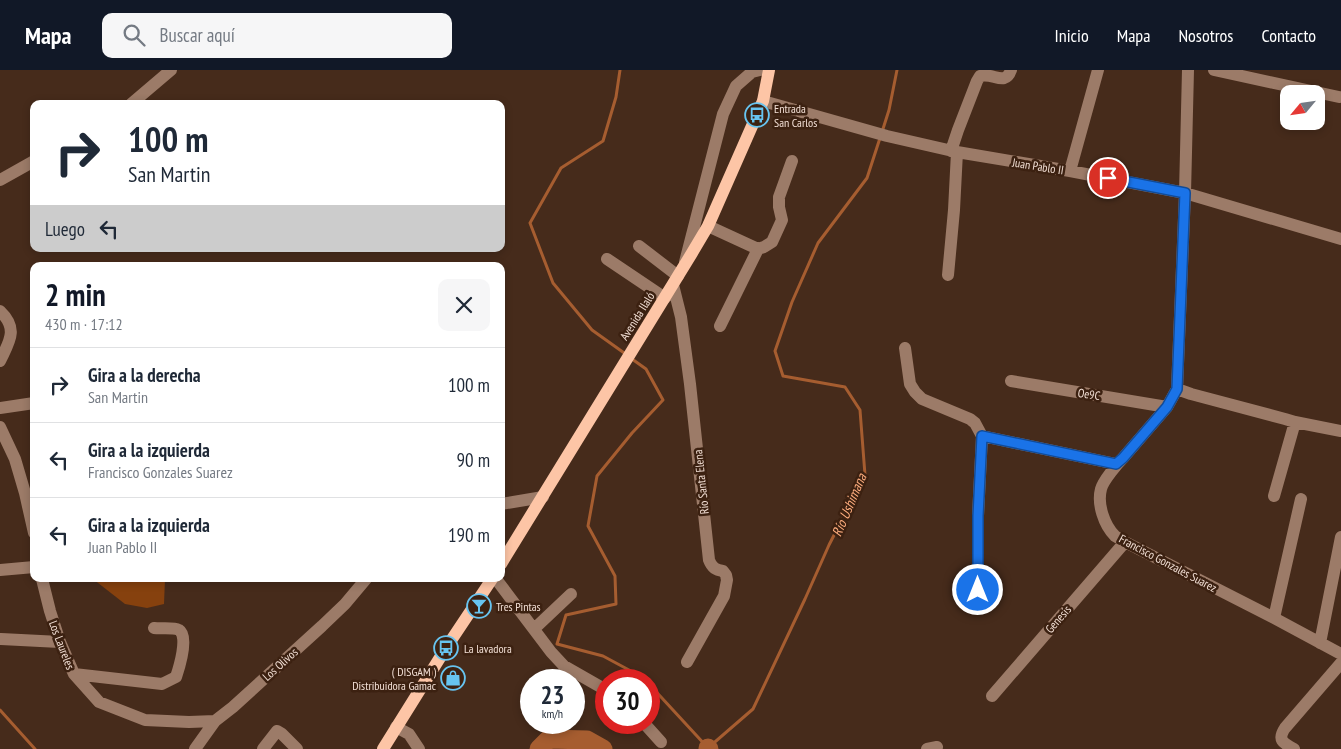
<!DOCTYPE html>
<html lang="es">
<meta charset="utf-8">
<style>
body{margin:0;font-family:"PT Sans Narrow",sans-serif;background:#f6f6f7;color:#1f2937;height:100vh;display:flex;flex-direction:column;font-size:19px;white-space:nowrap}
*{box-sizing:border-box;margin:0}
p{font-size:16px;color:#747a83}
.icon{flex:none;width:28px;height:28px;fill:none;stroke:currentColor;stroke-width:2;stroke-linecap:round;stroke-linejoin:round}
.map{position:relative;flex:1;overflow:hidden}
.sheet{position:absolute;left:30px;top:192px;width:475px;height:320px;display:flex;flex-direction:column;background:#fff;border-radius:10px;box-shadow:0 2px 8px #0003}
.sheet>*{flex:none}
.top-card{position:absolute;left:30px;top:30px;width:475px;height:152px;border-radius:10px;box-shadow:0 2px 8px #0003;background:#fff;color:#1f2937;overflow:hidden}
.needle{width:32px;rotate:241deg}
.buttons{position:absolute;left:1280px;top:15px;display:grid;gap:10px}
.buttons a{display:grid;place-items:center;width:45px;height:45px;border-radius:10px;background:#fff;box-shadow:0 2px 8px #0003;font-size:25px}
.speed{position:absolute;left:520px;top:599px;display:flex;gap:10px;font-size:25px;font-weight:700;text-align:center}
.speed>*{display:grid;place-content:center;width:65px;height:65px;border-radius:50%;background:#fff;box-shadow:0 2px 8px #0003;line-height:1}
.speed small{font-size:12px;font-weight:400}
.speed .limit{border:8px solid #d22;background:#fff;color:#111}
.pin{position:absolute;display:grid;place-items:center;width:42px;height:42px;color:#fff;margin:-21px;border:2px solid #fff;border-radius:50%;box-shadow:0 1px 5px #0007}
.me{position:absolute;width:55px;margin:-28px;rotate:0deg;stroke-linejoin:round;filter:drop-shadow(0 0 4px #0008)}
.turn{display:flex;align-items:center;gap:18px;height:105px;padding:0 15px;font-size:22px}
.turn .icon{width:65px;height:65px;stroke-width:2.5}
.turn b{display:block;font-size:35px;line-height:42px}
.then{display:flex;align-items:center;height:48px;padding:0 15px;background:#0003;gap:10px;font-size:19px}
.round{display:grid;place-items:center;flex:none;width:52px;height:52px;border-radius:10px;background:#f6f6f7}
.overview{display:flex;align-items:center;justify-content:space-between;height:85px;padding:0 15px}
h1{font-size:30px;font-weight:800;line-height:38px;color:#111827}
ul{padding:0;list-style:none}
li{display:flex;align-items:center;gap:15px;height:75px;padding:0 15px;border-top:1px solid #e0e1e3}
li div{flex:1}
li b{display:block;font-size:19px}
li em{font-style:normal}
header{display:flex;align-items:center;gap:30px;box-sizing:border-box;height:70px;padding:0 25px;background:#111827;color:#fff}
header strong{font-size:24px}
nav{display:flex;gap:28px;margin-inline-start:auto;font-size:18px}
.search{width:350px;height:45px;background:#f6f6f7;display:flex;align-items:center;gap:12px;box-sizing:border-box;padding:0 18px;border-radius:10px;color:#747a83;font-size:19px}
.map>svg:first-child{display:block}
.green{fill:#86410e}
.lines{fill:none;stroke-linecap:round;stroke-linejoin:round}
.stream{stroke:#a65d30;stroke-width:3}
.river{stroke:#a65d30;stroke-width:19}
.minor{stroke:#9c7b68;stroke-width:12}
.major{stroke:#fdc5a6;stroke-width:12}
.route-casing{stroke:#114b97;stroke-width:12}
.route{stroke:#1a73e8;stroke-width:9}
.labels{text-anchor:middle;dominant-baseline:central;stroke-width:5;stroke-linejoin:round;paint-order:stroke}
.poi-label{font-size:12px;fill:#f2dfd5;stroke:#3c2111;text-anchor:start}
.street-label{font-size:12px;fill:#f2dfd5;stroke:#3c2111}
.water-label{font-size:14px;font-style:italic;fill:#ffae7f;stroke:#3c2111}
</style>
<header>
<strong>Mapa</strong>
<div class="search"><svg class="icon" aria-label="search" viewBox="0 0 24 24"><circle cx="10" cy="10" r="6"/><path d="M15 15l6 6"/></svg>Buscar aquí</div>
<nav><a>Inicio</a><a>Mapa</a><a>Nosotros</a><a>Contacto</a></nav>
</header>
<div class="map">
<svg width="1341" height="679" viewBox="0 0 1341 679">
<rect width="100%" height="100%" fill="#462b1b"/>
<path class="green" d="M93,509h72l-1,25 -17,4 -22,-4z"/>
<g class="lines">
<path class="stream" d="M620,0l-4,27 -13,44 -42,27 -31,55 23,60 39,47 35,25
M882,62l7,-22 8,-40
M632,289l14,10 17,31 -31,33 -35,43 -9,50 27,50 1,28 -50,11 -9,29 46,12 39,21 3,3
M649,614l59,64 45,-39 52,-110 24,-54 36,-70 -5,-65 -15,-23 -62,-11 -8,-25 17,-49 26,-59 49,-65 13,-40
M0,640l35,39"/>
<path class="river" d="M708,678l1,1
M539,679l10,-10 38,1 16,9"/>
<path class="minor" d="M1188,0l-3,123 -8,196 -10,18 -44,51c-6,6 -20,23 -22,31 -4,15 3,36 14,47 3,2 7,4 10,6l149,76 67,36
M1214,0l125,27
M763,31l124,35 70,16 113,19 115,22 156,46
M131,34l40,-34
M951,81l7,-21 19,-49 3,-5c13,-4 25,11 31,-6
M1070,101l28,-101
M0,110l34,-19
M708,156l50,23 6,-2 8,-5 10,-22 -3,-13v-10l13,-36
M639,176l39,30
M607,189l58,39
M685,192l38,-148 13,-28 16,-14 8,-2
M948,205l6,-65 3,-58
M673,215l8,32 9,67 19,176c3,8 7,10 14,11l3,4 1,5 -3,16 -37,66
M0,241c19,18 9,31 0,50
M720,256l38,-77
M905,278l5,36 5,8 7,7 48,20 5,4 7,13 -4,80v75
M1011,311l156,26
M1177,319l14,5 94,25 10,3 -21,74
M0,338l34,-5
M1295,352l46,9
M0,357l15,32 10,34 9,40
M982,366l134,28
M501,434l42,-7
M0,500l34,-3
M42,509l8,32 10,31 14,32 25,28 46,18 44,2 26,-1
M496,509l55,73 13,14 42,24
M1274,548l27,-119
M534,559l37,-35
M1,569l59,3
M1320,573l21,-106
M74,604l88,10 14,-7c3,-9 13,-41 3,-47 -6,-3 -18,-1 -25,-2
M992,626l133,-154
M643,652l18,20
M396,657l13,7 10,15
M195,679l20,-28 18,-14 89,-81 23,-22 21,-25
M263,679l14,-18 5,3 15,15
M927,679l10,-2
M1294,679c-11,-6 -17,-9 -9,-21l56,-65"/>
<path class="major" d="M501,494l191,-311 16,-27 55,-125 6,-31
M383,679l63,-101 46,-69"/>
</g>
<g class="lines">
<g class="route-casing">
<path id="route" d="M978,520v-74l4,-80 134,28 7,-6 44,-51 10,-18 8,-196 -77,-15"/>
</g>
<use href="#route" class="route"/>
</g>
<defs>
<g id="bus-ring" transform="scale(1.25)"><circle r="9.5" fill="#3c2111" stroke="#67c4f0" stroke-width="1.5"/><path d="M-5-6H5V4H4V6H2V4H-2V6H-4V4H-5ZM-3.5-4V0h7V-4ZM-3.5 1.2v1.5H-2V1.2ZM2 1.2v1.5H3.5V1.2Z" fill="#67c4f0"/></g>
<g id="bar-ring" transform="scale(1.25)"><circle r="9.5" fill="#3c2111" stroke="#67c4f0" stroke-width="1.5"/><path d="M-6-5H6L.8 .8V4.5H3.5V6h-7V4.5H-.8V.8Z" fill="#67c4f0"/></g>
<g id="shop-ring" transform="scale(1.25)"><circle r="9.5" fill="#3c2111" stroke="#67c4f0" stroke-width="1.5"/><path d="M-5-2.5h2.3a2.7 3.5 0 0 1 5.4 0H5L5.5 6h-11ZM-1.5-2.5h3a1.5 2.3 0 0 0-3 0Z" fill="#67c4f0"/></g>
</defs>
<g fill-rule="evenodd">
<use href="#bus-ring" x="757" y="45"/>
<use href="#bar-ring" x="479" y="536"/>
<use href="#bus-ring" x="446" y="578"/>
<use href="#shop-ring" x="453" y="608"/>
</g>
<g class="labels">
<g class="poi-label">
<text x="774" y="38">Entrada<tspan x="774" dy="14">San Carlos</tspan></text>
<text x="496" y="536">Tres Pintas</text>
<text x="464" y="578">La lavadora</text>
<text x="436" y="601" text-anchor="end">( DISGAM )<tspan x="436" dy="14">Distribuidora Gamac</tspan></text>
</g>
<g class="street-label">
<text transform="translate(1038 96) rotate(9)">Juan Pablo II</text>
<text transform="translate(637 246) rotate(-58)">Avenida Ilaló</text>
<text transform="translate(1089 324) rotate(9)">Oe9C</text>
<text transform="translate(701 412) rotate(-96)">Río Santa Elena</text>
<text transform="translate(1168 493) rotate(28)">Francisco Gonzales Suarez</text>
<text transform="translate(1058 549) rotate(-49)">Genesis</text>
<text transform="translate(62 575) rotate(69)">Los Laureles</text>
<text transform="translate(280 594) rotate(-42)">Los Olivos</text>
</g>
<g class="water-label">
<text transform="translate(849 435) rotate(-67)">Río Ushimana</text>
</g>
</g>
</svg>
<div class="buttons">
<a><svg class="needle" viewBox="-14 -14 28 28"><path d="M0-13l5 13h-10z" fill="#e53935"/><path d="M0 13l5-13h-10z" fill="#747a83"/></svg></a>
</div>
<div class="speed"><div>23<small>km/h</small></div><div class="limit">30</div></div>
<div class="pin" style="left:1108px;top:108px;background:#d93025"><svg class="icon" aria-label="arrive" viewBox="0 0 24 24"><path d="M6 21V4h12l-3 4 3 4H6"/></svg></div>
<svg class="me" style="left:978px;top:520px" viewBox="-20 -20 40 40"><circle r="17" fill="#1a73e8" stroke="#fff" stroke-width="3"/><path d="M0-11L8 9 0 5-8 9z" fill="#fff"/></svg>
<div class="top-card">
<div class="turn"><svg class="icon" aria-label="right" viewBox="0 0 24 24"><path d="M7 20v-9h11M14 6l5 5-5 5"/></svg><div><b>100 m</b>San Martin</div></div>
<div class="then">Luego<svg class="icon" aria-label="left" viewBox="0 0 24 24"><path d="M17 20v-9H6M10 6l-5 5 5 5"/></svg></div>
</div>
<section class="sheet">
<div class="overview"><div><h1>2 min</h1><p>430 m · 17:12</p></div><a class="round"><svg class="icon" aria-label="close" viewBox="0 0 24 24"><path d="M6 6l12 12M18 6L6 18"/></svg></a></div>
<ul>
<li><svg class="icon" aria-label="right" viewBox="0 0 24 24"><path d="M7 20v-9h11M14 6l5 5-5 5"/></svg><div><b>Gira a la derecha</b><p>San Martin</p></div><em>100 m</em></li>
<li><svg class="icon" aria-label="left" viewBox="0 0 24 24"><path d="M17 20v-9H6M10 6l-5 5 5 5"/></svg><div><b>Gira a la izquierda</b><p>Francisco Gonzales Suarez</p></div><em>90 m</em></li>
<li><svg class="icon" aria-label="left" viewBox="0 0 24 24"><path d="M17 20v-9H6M10 6l-5 5 5 5"/></svg><div><b>Gira a la izquierda</b><p>Juan Pablo II</p></div><em>190 m</em></li>
</ul>
</section>
</div>
